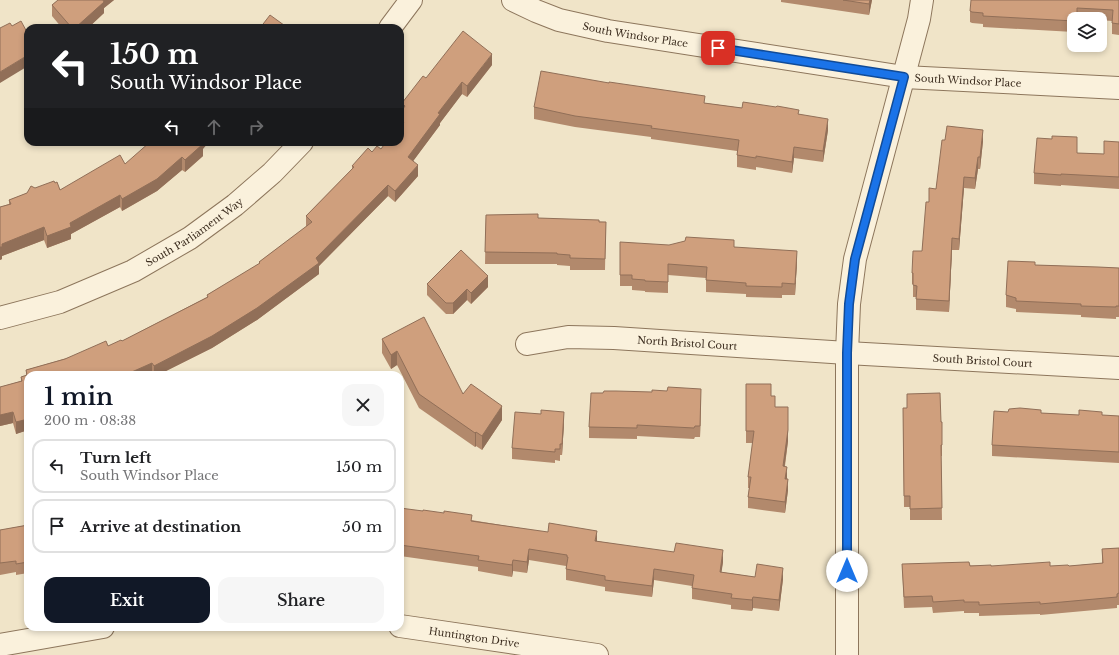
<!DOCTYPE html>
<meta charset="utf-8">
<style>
body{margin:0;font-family:"Libre Baskerville",serif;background:#f6f6f6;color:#202124;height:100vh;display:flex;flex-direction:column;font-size:15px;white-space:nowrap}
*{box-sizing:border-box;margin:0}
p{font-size:13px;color:#757577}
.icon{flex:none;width:22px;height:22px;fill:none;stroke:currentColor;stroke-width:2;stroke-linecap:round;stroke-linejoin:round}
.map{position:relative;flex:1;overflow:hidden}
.sheet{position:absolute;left:24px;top:371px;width:380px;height:260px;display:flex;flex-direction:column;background:#fff;border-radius:12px;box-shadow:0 2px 6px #0003}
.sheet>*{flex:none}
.banner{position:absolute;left:24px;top:24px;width:380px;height:122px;border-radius:12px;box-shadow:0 2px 6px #0003;background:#202124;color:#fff;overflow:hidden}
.controls{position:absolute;left:1067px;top:12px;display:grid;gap:8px}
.controls a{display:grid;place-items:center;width:40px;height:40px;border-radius:8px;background:#fff;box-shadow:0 2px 6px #0003;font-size:20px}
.pin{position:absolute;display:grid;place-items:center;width:34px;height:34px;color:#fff;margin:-17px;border-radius:8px;box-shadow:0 2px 6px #0006}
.me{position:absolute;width:44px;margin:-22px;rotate:0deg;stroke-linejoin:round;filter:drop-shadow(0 0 3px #0008)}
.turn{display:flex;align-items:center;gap:14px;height:84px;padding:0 20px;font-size:18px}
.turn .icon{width:52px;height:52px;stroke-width:2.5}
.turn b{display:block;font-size:28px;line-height:34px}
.lanes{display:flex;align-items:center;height:38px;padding:0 20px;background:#0003;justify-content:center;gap:20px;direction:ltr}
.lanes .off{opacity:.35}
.round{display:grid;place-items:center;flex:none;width:42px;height:42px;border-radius:12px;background:#f6f6f6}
.overview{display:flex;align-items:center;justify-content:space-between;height:68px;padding:0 20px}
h1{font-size:24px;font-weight:600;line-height:30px;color:#111827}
.primary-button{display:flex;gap:8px;margin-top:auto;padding:8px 20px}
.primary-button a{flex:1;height:46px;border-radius:12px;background:#111827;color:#fff;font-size:16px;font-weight:600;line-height:46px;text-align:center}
.primary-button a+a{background:#f6f6f6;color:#202124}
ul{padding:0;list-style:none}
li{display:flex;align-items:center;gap:12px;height:54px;margin:0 8px 6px;padding:0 12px;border:2px solid #e0e0e0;border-radius:12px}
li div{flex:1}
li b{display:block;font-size:15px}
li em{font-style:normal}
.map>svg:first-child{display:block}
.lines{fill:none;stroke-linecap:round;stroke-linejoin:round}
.minor-casing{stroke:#8d765c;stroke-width:24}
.minor{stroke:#faf1dc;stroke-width:22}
.wall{fill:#b2896c}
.shaded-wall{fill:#916f58}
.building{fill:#cf9f7d;stroke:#916f58}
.route-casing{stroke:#114b97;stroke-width:10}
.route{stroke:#1a73e8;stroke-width:7}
.labels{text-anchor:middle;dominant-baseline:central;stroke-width:3;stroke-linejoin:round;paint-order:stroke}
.street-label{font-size:10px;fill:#3d2e20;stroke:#f7eed8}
</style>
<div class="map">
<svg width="1119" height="655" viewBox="0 0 1119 655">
<rect width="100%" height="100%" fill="#f0e4c8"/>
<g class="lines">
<g class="minor-casing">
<g id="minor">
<path id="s1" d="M513,0l23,11 23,9 49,11 296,46 215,11"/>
<path d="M390,28l21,-28"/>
<path id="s2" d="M0,318l60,-16 73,-31 57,-33 45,-33 37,-32 30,-31"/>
<path id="s3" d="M527,344l41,-7 46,1 233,15 272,15"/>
<path id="s4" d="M400,626l197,29"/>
<path d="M0,645l103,-18"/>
<path d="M847,655v-302l2,-49 6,-45 64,-240 3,-19"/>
</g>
</g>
<use href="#minor" class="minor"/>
</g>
<path class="wall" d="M58,0h56l-10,8v5l-16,15h-26l-10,-12v-11z
M781,0h91l-3,15 -88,-13z
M1119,0v35l-7,-1v-13l-12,-1v-1h-26v13l-91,-5v-3l-11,-1 -2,-1v-11z
M492,65l-25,32 -5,-3 -22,29v2l-27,36 5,15 -23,26 -7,-6 -69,70v8l-62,46 -45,28 -54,27h-5l-1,-1 -1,1h-123v55l-12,4 -3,-11 -13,3v-39l21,-6v-4l5,-1v-6l82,-24 14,-5 85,-44v-2l52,-31v-2l47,-35v-11l46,-47v-3l20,-14 28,-10v-29l2,-2v-8l24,-25z
M705,103l37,5 57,6 29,16 -5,32 -29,-4 -2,15 -36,-6v3l-19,-3v-16l-86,-12v-2l-76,-10 -41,-8v-12z
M945,140l38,1 -3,28h-2l-3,20 -11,-1 -5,62h-7l-3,62 -33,-2v-13h-3v-13h-1v-11l10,-22 7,-49 7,-13z
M1119,142v47l-58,-4v1l-27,-2v-11l43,-20 27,1z
M203,149v7l-18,16 -3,-2 -25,21 -35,20 -2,-4 -49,27v5l-24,9 -3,-8 -42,16v3l-2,1v-53l9,-3v-4l18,-7 8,-5 20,-5 5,7 65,-26z
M486,215l120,7 -1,48h-35v-4l-13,-1v-1h-72z
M734,247l63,15 -2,33h-13v3l-36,-1v-3l-40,-2v-14l-38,-3v18l-23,-1v-1l-13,-1v-4h-12v-11z
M1035,265l84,3v49h-3v2l-35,-2v-2l-65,-3v-3l-10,-2v-12z
M427,284l61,3 -17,17 -4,-4 -14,14h-7l-19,-19z
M382,339l120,81 -20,30 -6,-4 -1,1 -56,-39 -22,-43 -6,4 -9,-16z
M746,384l25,12 17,45 -3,25 3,24 -3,23 -37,-5v-11l1,-9h-1v-11l5,-34h-7z
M603,393l98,7 -1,37h-5l-1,2 -57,-3v3l-48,-1v-11z
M903,408l39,14v34h-1l1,64h-32v-13h-6z
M1008,412l33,1 38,2 40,1v47l-127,-7v-11z
M564,423l-2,32h-2v6l-5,-1v3l-43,-4v-11z
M400,508l197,33 126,21 -2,10 34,5 28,2 -4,32 -26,-3 -1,3 -21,-2v-4l-39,-6v-13l-38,-6 -2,17 -47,-6v-4l-39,-7v-14l-37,-6 -2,13 -14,-2 -1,6 -34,-6v-4l-78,-11z
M28,525v48l-12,2v-3l-16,3v-45z
M1119,548v57h-2v3l-77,7v-1l-61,2v-3h-15v-2l-31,2 -1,-6 -28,1 -2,-44 89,2h78l33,-3v-14z"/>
<path class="shaded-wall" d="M102,0h12l-10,8v5l-16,15h-13z
M870,0h2l-3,15v-11z
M492,54v11l-25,32v-11z
M28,55v11l-28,17v-11z
M462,82v12l-22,29v2l-32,43v-11l30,-44z
M828,119v11l-5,32v-11z
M983,130v11l-3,28v-12z
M199,142h10l-6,7v7l-18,16v-12z
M794,147v11l-2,15v-11z
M182,157v13l-25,21 -35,20v-12z
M978,157v12l-3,20v-11z
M418,165v11l-23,26v-11z
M964,177v11l-5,62v-11z
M388,185v11l-69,70v8l-62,46 -45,28 -54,27h-4v-9l162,-108z
M120,195v12l-49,27v5l-24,9v-12l23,-13z
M44,227v13l-42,16v3l-2,1v-13l2,-3z
M952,238v12l-3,62v-11z
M797,251v11l-2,33v-11z
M488,276v11l-17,17v-11z
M467,289v11l-14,14v-11z
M397,351v14l-6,4v-14z
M152,363v11l-1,1h-26z
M701,389v11l-1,37v-11z
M502,406v14l-20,30v-14z
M788,407v34l-5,36v-11z
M13,412v11l-13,3v-11z
M564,412v11l-2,32v-11z
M28,419v11l-12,4v-12z
M476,432v14l-1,1v-14z
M787,467v11l-2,12v-11z
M788,479v11l-3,23v-11z
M597,531v11l-2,-1z
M529,549v11l-2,13v-11z
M723,550v12l-3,21v-11z
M513,560v11l-1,6v-12z
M783,568v11l-4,32v-11z
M654,569v11l-2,17v-11z
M753,597v11l-1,3v-11z"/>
<path class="building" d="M58,0h45l1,2 -29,26h-3l-20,-23z
M843,0h27l-1,4z
M971,0h148v24l-7,-1 1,-13 -36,-2v11h-3v2l-91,-5v-3l-11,-1 -2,-1z
M270,15l18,13h-28z
M21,21l7,13v21l-28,17v-44l10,-5 2,3z
M463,31l29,23 -25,32 -5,-4 -24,31 2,1 -32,43 10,8 -23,26 -7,-6 -72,73 3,5 -62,45 -45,28 -58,30 -2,-3 -27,12h-97v44l-12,3 -3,-10 -13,3v-28l22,-6 -1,-4 6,-2 -1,-5 39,-11 41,-18 2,5 13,-6 1,1 86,-44 -1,-2 53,-32 -1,-1 53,-40 -6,-6 48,-49 -2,-1 16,-18 4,4 5,-6 4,3 5,-7h14v-15l4,-5 -4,-3v-6l5,-7 -3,-3 21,-27 3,2z
M541,71l68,12v-1l96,14 -1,7 38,5 1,-6 33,5 1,-1 22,4 -1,4 30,5 -5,32 -29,-4 -2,15 -36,-6v2l-19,-3 2,-15 -88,-12 1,-2 -77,-10 -41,-9z
M947,126l36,4 -3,27h-2l-3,21 -11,-1 -5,62 -7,-1 -3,63 -33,-2 1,-13 -4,-1v-12h-1l1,-22h9l4,-49h3v-14l7,1 6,-49h3z
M1052,136l25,1v16l27,1v-13l15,1v35l-58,-3v1l-27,-2 3,-35 15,1z
M150,142h51l2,2 -18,16 -3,-3 -25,22 -35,20 -2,-4 -50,28 1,4 -24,9 -3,-9 -42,17v3h-2v-40l11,-3 -2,-4 18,-7 4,-7 4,2 19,-7 1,2 2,-1 3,8 60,-35 5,9z
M538,214v4l61,2v2h7l-1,37 -35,-1v-3l-13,-1v-1l-72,-1 1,-37z
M686,237l48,3v7l63,4 -2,33 -13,-1v4l-36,-1v-3l-40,-3 1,-13 -39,-3v18l-23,-1v-1l-13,-1v-4h-12v-33l49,3 16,-4z
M461,250l27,26 -17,17 -4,-4 -14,14h-7l-19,-19z
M1008,261l27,1v3l63,2 21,1v38h-3v1l-35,-1v-2l-65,-3v-3l-10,-3z
M424,317l39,77 8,-10 31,22 -20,30 -6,-4 -1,1 -56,-39 -22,-43 -6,4 -9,-16z
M746,384h25v12h4v11h13v23l-5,36 4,1 -2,12h3l-3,23 -37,-5 3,-20h-3l6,-46h-8z
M668,387l33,2 -1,37h-5l-1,2 -57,-3v3l-48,-1 2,-34h12l1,-2h12l36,1v-2l15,1z
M940,393l1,29h1v23h-1l1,63 -32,1v-13h-6l-1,-88h4v-14z
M1020,408l21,2v3l38,2v-5l23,2v3l17,1v36l-127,-7 2,-34 14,1 1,-3z
M541,410l23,2 -2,32h-2v5h-5v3l-43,-4 3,-36 26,2z
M400,508l23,3v-1l21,3v-2l28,4 -1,6 77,11 1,-9 48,8 -2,10 79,11 2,-9 47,7 -3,22 35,5 2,-13 26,4 -4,32 -26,-3 -1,3 -21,-2 1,-4 -40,-6 2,-13 -40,-6 -2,17 -47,-6v-4l-39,-7 2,-12h-1v-2l-38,-6 -2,13 -14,-2 -1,5 -34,-5 1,-4 -79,-11z
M28,525v37l-12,2v-3l-16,2v-33z
M1119,548v45l-2,1v3l-77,7v-2l-61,3v-3h-15v-2l-31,2 -1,-6 -28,1 -2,-33 67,-2 1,4 21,-1v1l59,-4v4l18,-1 1,1 34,-3 -1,-14z"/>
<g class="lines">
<g class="route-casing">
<path id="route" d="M718,48l186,29 -49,182 -6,45 -2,49v218"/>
</g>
<use href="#route" class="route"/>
</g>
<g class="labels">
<g class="street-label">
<text stroke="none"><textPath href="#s1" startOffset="128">South Windsor Place</textPath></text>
<text stroke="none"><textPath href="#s1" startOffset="464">South Windsor Place</textPath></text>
<text stroke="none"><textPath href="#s2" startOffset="214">South Parliament Way</textPath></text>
<text stroke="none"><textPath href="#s3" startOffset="161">North Bristol Court</textPath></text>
<text stroke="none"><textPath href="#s3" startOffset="457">South Bristol Court</textPath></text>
<text stroke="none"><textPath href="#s4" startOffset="75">Huntington Drive</textPath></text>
</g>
</g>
</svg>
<div class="controls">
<a><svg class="icon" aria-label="layers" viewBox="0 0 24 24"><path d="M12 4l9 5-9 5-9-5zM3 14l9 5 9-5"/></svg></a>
</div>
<div class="pin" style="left:718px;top:48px;background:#d93025"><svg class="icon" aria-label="arrive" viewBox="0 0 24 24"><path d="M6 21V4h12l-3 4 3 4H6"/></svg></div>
<svg class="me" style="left:847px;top:571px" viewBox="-20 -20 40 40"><circle r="19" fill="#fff"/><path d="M0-13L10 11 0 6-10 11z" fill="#1a73e8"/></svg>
<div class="banner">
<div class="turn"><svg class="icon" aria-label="left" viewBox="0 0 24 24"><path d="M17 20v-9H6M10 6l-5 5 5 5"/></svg><div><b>150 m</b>South Windsor Place</div></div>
<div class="lanes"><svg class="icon" aria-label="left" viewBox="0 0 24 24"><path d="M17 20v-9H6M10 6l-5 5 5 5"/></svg><svg class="icon off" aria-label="ahead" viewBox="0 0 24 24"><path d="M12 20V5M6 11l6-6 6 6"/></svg><svg class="icon off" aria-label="right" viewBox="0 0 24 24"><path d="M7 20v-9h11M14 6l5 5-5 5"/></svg></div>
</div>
<section class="sheet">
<div class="overview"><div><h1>1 min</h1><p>200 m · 08:38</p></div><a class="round"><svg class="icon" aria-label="close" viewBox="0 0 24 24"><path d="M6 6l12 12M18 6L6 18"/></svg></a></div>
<ul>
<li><svg class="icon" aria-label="left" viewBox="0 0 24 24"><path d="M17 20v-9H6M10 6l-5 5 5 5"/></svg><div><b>Turn left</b><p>South Windsor Place</p></div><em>150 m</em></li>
<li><svg class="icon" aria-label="arrive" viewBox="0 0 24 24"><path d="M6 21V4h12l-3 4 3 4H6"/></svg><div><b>Arrive at destination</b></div><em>50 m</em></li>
</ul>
<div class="primary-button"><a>Exit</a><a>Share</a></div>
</section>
</div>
